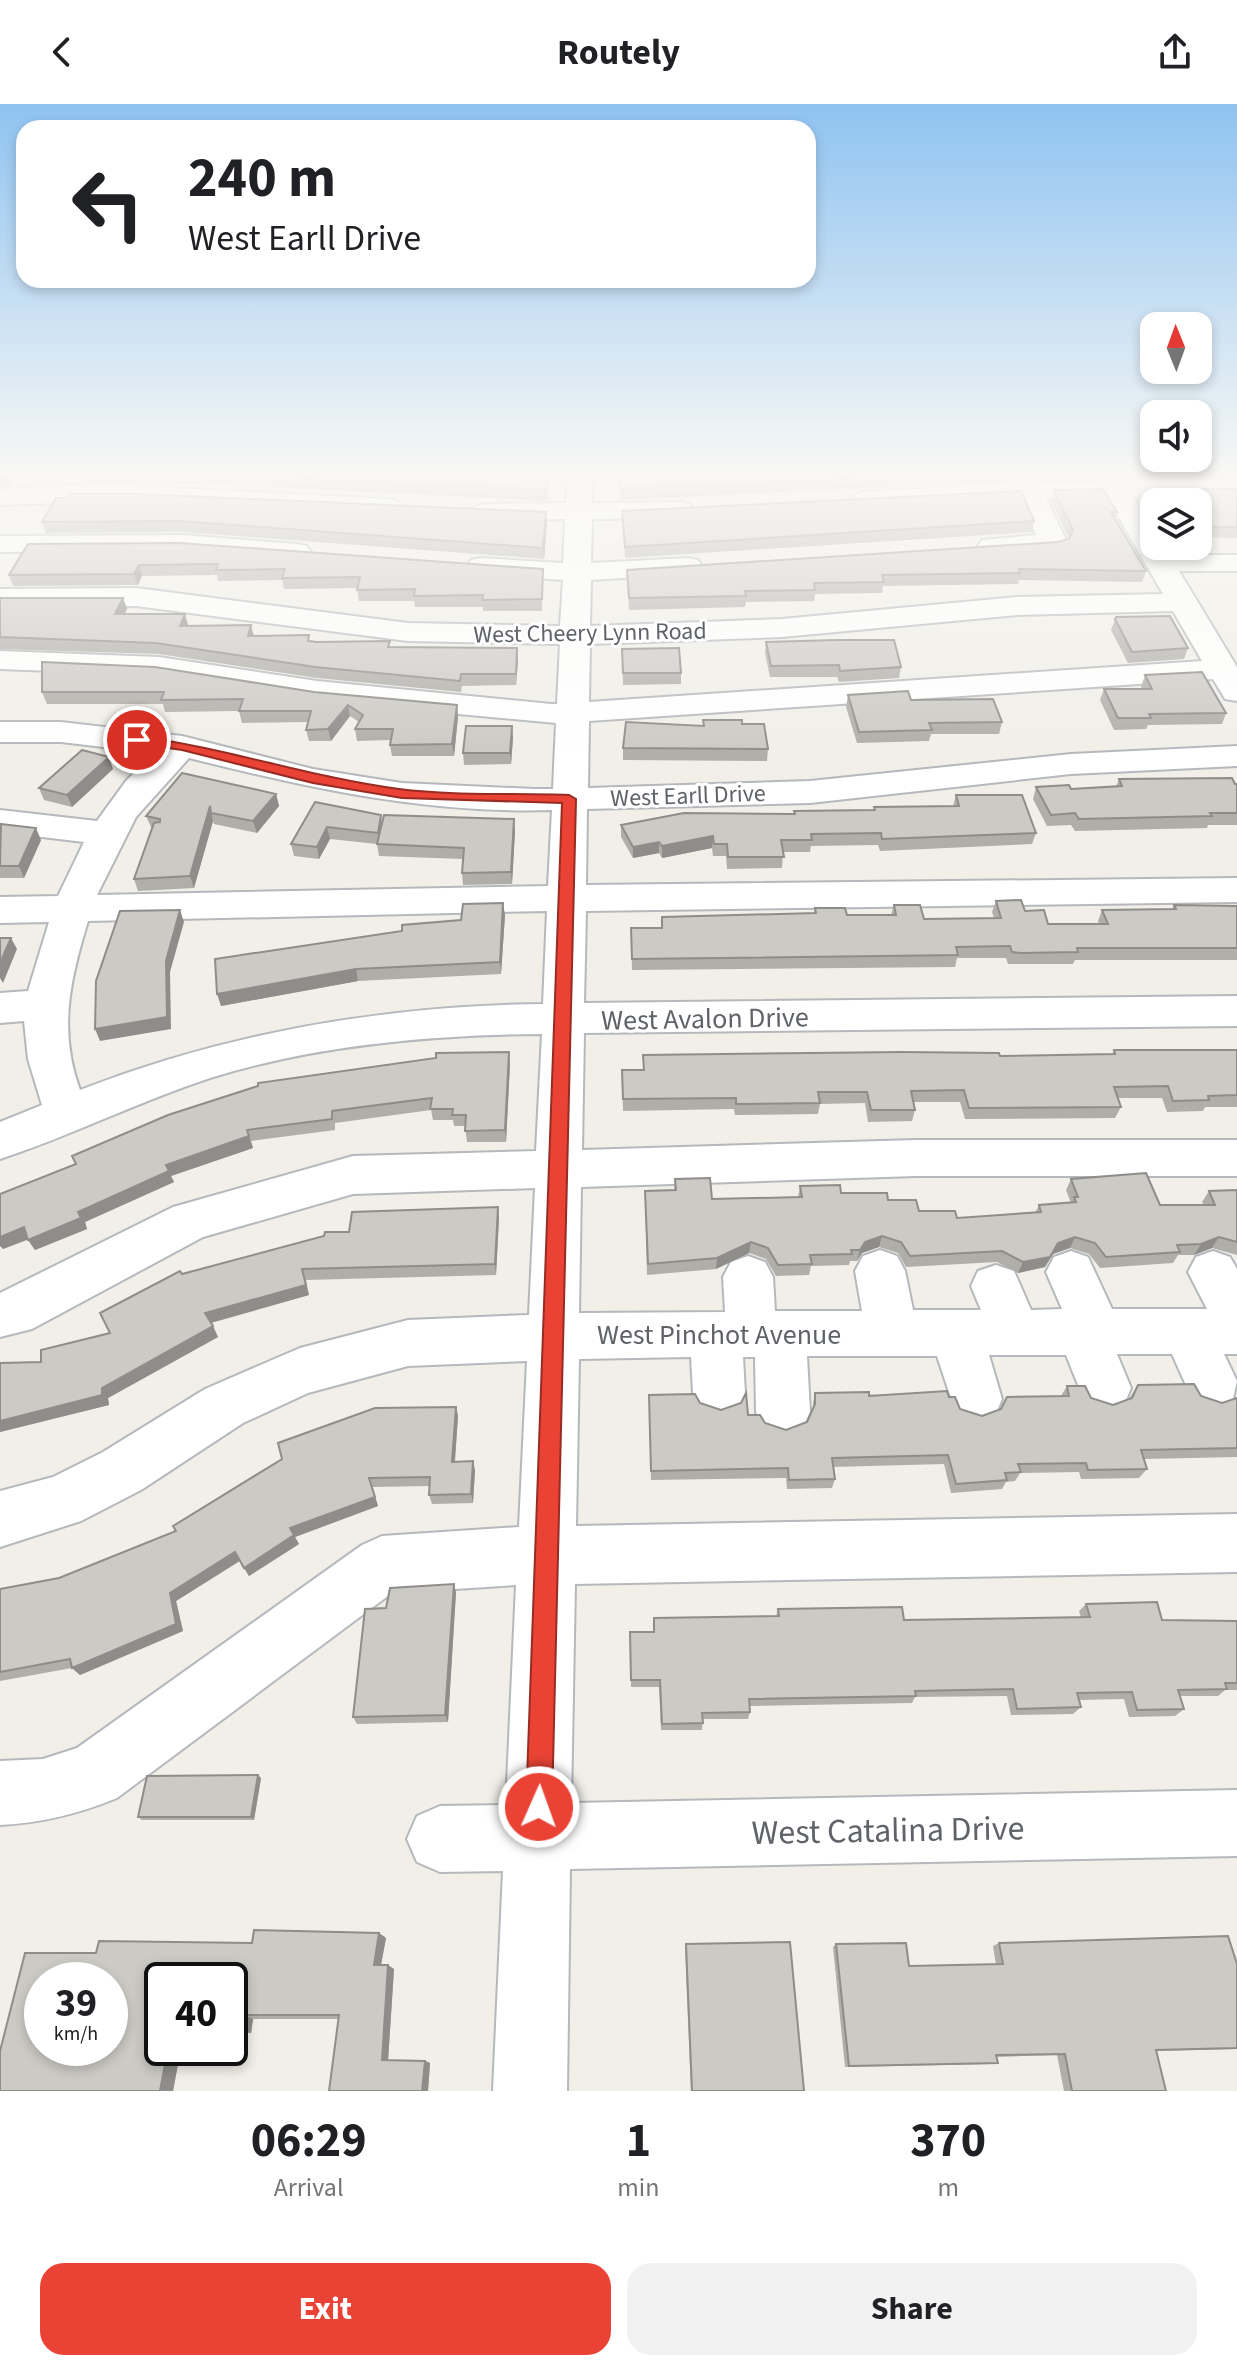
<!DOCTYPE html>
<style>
body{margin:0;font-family:"Source Sans 3",sans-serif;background:#f2f2f2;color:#202124;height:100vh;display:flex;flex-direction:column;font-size:30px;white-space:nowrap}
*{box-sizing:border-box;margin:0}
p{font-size:26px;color:#757577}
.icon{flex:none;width:44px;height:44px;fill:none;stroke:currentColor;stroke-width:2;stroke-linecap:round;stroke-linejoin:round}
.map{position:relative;height:1987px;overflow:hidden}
.panel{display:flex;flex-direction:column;background:#fff;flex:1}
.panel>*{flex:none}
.guide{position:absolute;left:16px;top:16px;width:800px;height:168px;border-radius:24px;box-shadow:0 4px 12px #0003;background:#fff;color:#202124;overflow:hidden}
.needle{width:52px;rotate:359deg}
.tools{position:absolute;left:1140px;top:208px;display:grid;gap:16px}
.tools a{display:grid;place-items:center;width:72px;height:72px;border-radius:16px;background:#fff;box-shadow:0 4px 12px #0003;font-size:40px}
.speed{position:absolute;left:24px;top:1858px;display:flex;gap:16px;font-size:40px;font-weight:700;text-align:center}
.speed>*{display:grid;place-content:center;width:104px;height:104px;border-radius:50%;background:#fff;box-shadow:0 4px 12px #0003;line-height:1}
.speed small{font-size:20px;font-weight:400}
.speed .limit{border:4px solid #111;border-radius:12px;background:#fff;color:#111}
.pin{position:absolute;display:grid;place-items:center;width:68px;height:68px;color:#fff;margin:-34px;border:4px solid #fff;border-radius:50%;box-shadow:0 2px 8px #0007}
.me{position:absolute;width:88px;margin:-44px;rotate:2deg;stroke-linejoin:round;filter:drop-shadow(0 0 6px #0008)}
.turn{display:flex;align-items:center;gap:28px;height:168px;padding:0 40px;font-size:36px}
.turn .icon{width:104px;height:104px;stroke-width:2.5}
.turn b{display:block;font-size:56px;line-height:68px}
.eta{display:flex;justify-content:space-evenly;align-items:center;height:136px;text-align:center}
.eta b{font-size:48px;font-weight:700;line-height:56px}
.action{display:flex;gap:16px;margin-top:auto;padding:16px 40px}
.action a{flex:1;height:92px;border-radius:24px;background:#ea4335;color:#fff;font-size:32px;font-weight:700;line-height:92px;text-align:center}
.action a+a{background:#f2f2f2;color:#202124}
header{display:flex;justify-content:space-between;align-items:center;height:104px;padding:0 40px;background:#fff;font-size:36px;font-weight:700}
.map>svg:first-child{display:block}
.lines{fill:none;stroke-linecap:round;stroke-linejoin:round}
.minor-casing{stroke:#b5b8bc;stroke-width:4}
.minor{fill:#fff;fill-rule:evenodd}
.wall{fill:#afaea9}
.shaded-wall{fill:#8f8d8a}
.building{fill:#cccac5;stroke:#8f8d8a;stroke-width:2;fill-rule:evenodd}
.route{fill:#ea4335;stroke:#982c22;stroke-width:2}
.labels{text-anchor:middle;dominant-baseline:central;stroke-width:6;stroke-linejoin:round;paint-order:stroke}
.far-street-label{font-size:24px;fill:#5f6368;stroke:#fff}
.street-label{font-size:28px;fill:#5f6368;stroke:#fff}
.near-street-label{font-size:34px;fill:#5f6368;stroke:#fff}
</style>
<header><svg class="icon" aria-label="back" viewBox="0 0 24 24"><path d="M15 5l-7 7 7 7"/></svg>Routely<svg class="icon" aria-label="share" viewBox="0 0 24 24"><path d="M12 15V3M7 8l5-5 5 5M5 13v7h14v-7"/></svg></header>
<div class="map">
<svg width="1237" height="1987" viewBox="0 0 1237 1987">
<rect width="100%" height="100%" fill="#f1efe8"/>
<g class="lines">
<g class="minor-casing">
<path id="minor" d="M568,372h24v27l89,-1 9,2 4,6 -4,6 -9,2 -89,1 -1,44 97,-5 10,2 4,6 -4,6 -10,2 -97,6 -1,46 192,-7 235,-22 146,-3 -56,-97 -61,1 21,44 -4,6 -71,6 -10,-2 -4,-6 4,-6 54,-5 -16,-37 -159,10 -13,-8 13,-8 152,-9 -2,-7h24l4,6h59l-2,-6h24l4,5 113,-1v16l-104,1 21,34v15h9l5,9h69v16h-58l58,96v34l-12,-2 -12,-20 -624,42 -1,67 222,-7 261,-27 166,-8v20l-166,8 -261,29 -223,6 -1,76 651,-7v24l-651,9 -2,92 653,-7v30l-653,7 -2,117 334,-10h321v36h-321l-335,11 -2,126 146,-1 -2,-35 8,-15 17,-6 17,6 8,15 2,34h87l-7,-40 8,-15 17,-6 17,6 8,15 8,39h68l-10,-24 7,-15 18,-6 18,6 17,39 31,-1 -16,-37 8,-15 17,-6 17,6 24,52h95l-19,-37 8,-15 17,-6 17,6 7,12v85h-13l13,27 -5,22 -19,7 -19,-7 -22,-49h-55l14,34 -7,17 -19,7 -19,-7 -20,-50h-77l13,44 -7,17 -19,7 -19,-7 -20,-60h-130l3,56 -8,18 -19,7 -19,-7 -8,-18 -1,-55h-12l2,36 -7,17 -19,7 -19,-7 -7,-17 -2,-36 -112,2 -3,167 661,-12v58l-662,12 -4,219 666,-13v66l-667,13 -3,222h-74l10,-220 -63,1 -23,-10 -10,-23 10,-23 23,-10 66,-1 10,-220 -124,8 -275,205c-39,16 -75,25 -117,27v-64l43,-2 34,-11 285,-203 20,-9 137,-9 8,-166 -119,5 -100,27 -65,30 -102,67 -60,31 -81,26v-56l53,-14 50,-25 102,-63 95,-41 108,-28 121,-5 6,-127 -182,6 -150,43 -171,92 -32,8v-44l173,-86 180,-51 183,-5 6,-117c-111,1 -226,11 -332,44 -71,23 -139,58 -210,81v-37l42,-17 -14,-46 -4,-38 -24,2v-30l28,-2 21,-69 -49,1v-26l58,-1 26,-54 -84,-10v-22l97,11 29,-40 28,-28 -93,-11h-61v-20h61l121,14 131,33 89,14 132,6h19l3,-66 -239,-22 -158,-26 -159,-6v-18l159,6 158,24 234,23h6l3,-60 -152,-3 -272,-35 -136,1v-18l136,-1 272,35 152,3 3,-46 -82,-6 -10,-2 -4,-6 4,-6 10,-2 82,5 2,-44 -80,1 -9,-2 -4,-6 4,-6 9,-2 81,-1zM1173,507l29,50 -613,41 1,-58 192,-7 235,-22zM189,654c120,30 238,56 363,52l-4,76 -451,9 39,-78zM547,807l-4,93c-160,2 -313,28 -463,86 -22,-60 -10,-110 8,-169z
M98,380l291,15 9,2 4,6 -4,6 -9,2 -243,-15 -146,5v-16z
M182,431l115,9 10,2 4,6 -4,6 -10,2 -115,-9 -182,1v-16z"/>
</g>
<use href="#minor" class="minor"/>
</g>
<path class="wall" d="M84,372h465l-1,25 -336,-17 -126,-1z
M620,372h391l-1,5 -390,19z
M1037,372h50l-1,2 -45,2z
M1142,372h95v2l-94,-1z
M1160,385h77v49l-39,-1v-35h-39l-2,-3z
M1054,386l63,22 -2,6 31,53 -4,11 -123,-2 -1,4 -135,2 -1,7 -67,1 -1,7 -68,1 -1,5 -116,3 -2,-40 430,-28 12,-3 -18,-38z
M56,394l491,25 -3,36 -362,-27 -136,1 -4,-11z
M622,407l412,10 -2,11 -407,26z
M28,440l515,25 -1,42h-59v-4h-68l-1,-6h-55l-2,-13 -73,1 -2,-9 -64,1 -1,-6 -75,1 -4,9 -125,1 -4,-11z
M0,494h123l4,11 -3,5h61l3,12 65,10 138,11 126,1 1,11 -2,26 -54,1 -1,6 -144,-14 -158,-24 -159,-5z
M1116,513l72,31 -4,11 -56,4 -17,-33z
M766,538l135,25 -2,11 -60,4 -2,-5h-67l-5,-24z
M622,545l59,24v11l-58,1z
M1145,571l81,38 -4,11 -74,1 -2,4 -32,1 -14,-30 4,-11h38l-1,-2z
M42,588h272l143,13 1,12 -4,39h-62l-2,-11 1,-5 -34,1 -2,-12 4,-7 -9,-6 -19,25h-22l-3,-11 2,-8 -66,1 -3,-12 -74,1 -2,-8h-116z
M848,591l63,5 91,22 -3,12h-68l-2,7 -72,2 -11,-36z
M703,616l39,4 26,25 -1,12 -144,-1v-12l80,-22z
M512,622l1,12 -2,26 -47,1 -1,-12z
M113,665l-41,38 -28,-7 -5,-12z
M1119,675l118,5v41h-29l-1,3 -132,3 -4,-6 -24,1 -14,-27 3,-12 35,2 45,-2z
M276,690l3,12 -22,27 -43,-9 -1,-3 -19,67 -56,3 -4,-12 18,-51 -1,-1 -5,-11z
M956,691l80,38 -4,11 -152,7 -2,-6 -67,1 -1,6h-27l-1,16 -55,1 -1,-13h-13l-1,-8 -50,10 -3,-5 -26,5 -12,-21v-12l173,-11v-3l80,-1v-3l79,-1z
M315,698l66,13 1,8 133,8 -3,53 -49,1 -1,-12 1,-14 -84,-3 -2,-12 -47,-5 -11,20 -25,-3 -3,-12z
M0,722l41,14 -17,38h-24z
M996,797l29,10 23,13h51l-1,-3 4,-11 70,-1 2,-4 63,1v54h-162l-2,4h-65l-2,-6h-49l-2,9 -323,3 -1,-42h30l1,-11 152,-4 1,-5 32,7h44l3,-10 30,14 70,-1 -2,-6z
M505,811l-4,59 -143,7 -137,25 181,-75 59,-11z
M1114,946h123v57h-32l-2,4 -36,1 -5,-14h-44l3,9 -6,11 -150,1 -5,-17h-46l1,8 -3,11 -44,1 -3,-19 -45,1 -2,10 -83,1 -1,-6 -111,2 -1,-41h21v-15l357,1 112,-2z
M510,960l-4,78h-39l-2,-16h-11l-1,-6h-20l-2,-10 -96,13v7l-84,11 2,7 -82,28 3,6 -89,40 2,7 -52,21 -7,-11 -25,10 73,-85z
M675,1075l37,20 86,-2 2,-11 88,14 31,11 38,7 78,-5 4,-8 32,-2 -5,-13 5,-11 89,26h44l-2,-3 7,-11 28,-1v65l-25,-7 -18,7h-16l-5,8 -73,5 -11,-14 -19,-6 -17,6 -8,13 -27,6 -21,-11 -91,5 -8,-14 -19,-6 -17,6 -5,8h-7l-1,4 -38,1 -2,9 -33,1 -10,-17 -17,-6 -33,16 -69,6 -2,-84 29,-1z
M499,1114l-3,57 -190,5 3,15 -98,28 7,14 -110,61 1,7 -109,27v-69l41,-1 69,-29 72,-59 167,-42z
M1138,1281l63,11 21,7 15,-6v60l-93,2 3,10 -8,9 -58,1 -2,-7 -59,1 -5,8 -9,1 -4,7 -51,4 -7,-29 -111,3 2,12 -3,9 -45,1 -1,-11 -135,2 -2,-85 51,8 21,7 27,5 17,8 21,7 21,-8 6,-12v-7l2,-10 134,4 11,12 22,7 79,-20 6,-10 24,12 22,7 16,-6z
M456,1303l2,9 -3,46 20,8 -2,33 -41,1 -3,-9 1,-9 -58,1 6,19 -83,31 4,7 -50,32 -9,-15 -64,40 7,30 -103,44 -8,-7 -72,13v-92l59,-11 117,-47z
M456,1488l-8,130 -91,2 -4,-7 33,-109z
M1086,1500l76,16 75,1v69h-12l-7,6h-38l4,13 -9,7 -46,1 -5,-18 -45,1 2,7 -8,7 -62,1 -4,-19 -92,1 -3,6 -162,3v6l-2,7h-45l-1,11h-41l-2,-43h-28l-1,-55h23l1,-14 122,-2 2,-7 126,11 177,-3 -2,-6z
M261,1674l-7,42h-112l-4,-3z
M379,1829l7,5 -5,27 13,4 -6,91 37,1 5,2 -2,28h-99l9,-72h-85l-2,14h-21v-53h-68v68h19l-8,43 -77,-138z
M999,1839l238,21v85l-81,2 10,40h-102l-7,-36 -60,2 1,6 -7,1 -146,3 -12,-120 3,-3 73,22 87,-1 -3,-19z
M686,1840l118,147h-113l-6,-143z"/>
<path class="shaded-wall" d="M0,372h17l-6,9 -11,2z
M546,408l1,11 -3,36 -1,-11z
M139,461l3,11 -4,9 -4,-11z
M123,494l4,11 -8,17 -4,-12z
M185,510l3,11 -5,12 -3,-11z
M251,521l3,12 -6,-1z
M517,544l1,11 -2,26v-11z
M348,601l2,11 -19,25 -3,-12z
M457,601l1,12 -4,39 -2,-12z
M512,622l1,12 -2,26 -1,-11z
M109,653l4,12 -41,38 -5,-12z
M276,690l3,12 -22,27 -4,-12z
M210,702l3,15 -19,67 -4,-12z
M514,715l1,12 -3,53 -1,-12z
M327,723l3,12 -11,20 -2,-12z
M36,724l5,12 -17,38 -5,-12z
M713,732l-1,12 -50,10v-12z
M659,738v11l-26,5v-11z
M503,799l2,12 -4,59 -1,-12z
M180,806l4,12 -14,50 1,57 -71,12 -5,-12 71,-68z
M11,834l6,11 -14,34 -3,-5v-15z
M356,865l2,12 -137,25 -4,-12z
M509,948l1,12 -4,78 -1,-12z
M249,1032l4,12 -82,28 3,6 -89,40 2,7 -52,21 -7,-10 138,-75z
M498,1103l1,11 -3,57 -1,-11z
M24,1123l8,11 -29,11 -3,-3v-9z
M882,1132l-3,11 -17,6 -5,8 3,-11 5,-8z
M1075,1133l-5,11 -17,6 -8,13 -27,6 5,-11 35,-19z
M1219,1133l-7,11 -18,7 7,-11z
M751,1138l-2,11 -33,16 1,-11z
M302,1165l7,26 -99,28 -5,-10z
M213,1222l5,11 -110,61 1,7 -109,27v-11l102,-33z
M456,1303l2,9 -4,55 -2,-9z
M473,1357l2,9 -2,33 -2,-9z
M369,1374l9,28 -83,31 4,7 -50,32 -5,-8 46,-40z
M235,1448l6,8 -65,41 7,30 -103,44 -8,-7 98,-75z
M454,1480l2,8 -8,130 -3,-7z
M258,1671l3,3 -7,42 -3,-3z
M379,1829l7,5 -6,32 -6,-5z
M388,1861l6,4 -6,93 -6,-2z
M243,1911l10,4 -2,14 -10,-3z
M168,1944h13l-8,43h-13z
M425,1957l5,2 -2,28h-6z"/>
<path class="building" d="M248,372h300l-1,14z
M620,372h287l-287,13z
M1103,385l14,23h-6l35,59 -127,-2 1,4 -138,2 2,7 -70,1 1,7 -70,1 1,5 -117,2 -2,-28 430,-28 12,-3 4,-9 -19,-40z
M1160,385h77v38h-39v-25h-29z
M1021,387l13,30 -409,26 -3,-36z
M70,390h68l408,18 -3,36 -364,-27 -137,1 14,-24h11z
M179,439l364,26 -1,30 -60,1 1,-5 -69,1 1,-7 -58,1 3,-13 -78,1 3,-9 -69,1 2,-6 -79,1 -5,9 -125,1 19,-31z
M0,494h123l-8,16h70l-5,12 71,-1 -3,11 61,-1 -1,6 8,1 74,-1 -2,6 129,1 -1,26h-55l-1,7 -145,-14 -159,-24 -156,-6z
M1170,512l18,32 -56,4 -17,-33 1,-2z
M836,536h58l7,27 -61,4 -1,-6 -68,1 -5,-24z
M679,544l2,25h-58l-1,-24z
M42,558l113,5 159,25 143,13 -5,39 -62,1 3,-16h-38l8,-14 -15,-10 -20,24 -22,1 5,-19h-72l4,-12 -82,1 3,-8h-122z
M1202,568l24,41 -77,1 2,4h-33l-14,-29h48l-7,-14z
M908,587l3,9 82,-1 9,23 -73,1 3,7 -73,2 -11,-37z
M703,616h39v4h22l4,25 -145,-1 3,-26 78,4z
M466,622h46l-2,27h-47z
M82,646l27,7 -42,38 -28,-7z
M182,669l94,21 -23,27 -42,-8 -1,-7 -20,70 -56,3 20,-56 6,-1v-3l-14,-3z
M1232,674l3,6h2v29h-27l2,3 -133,3 -4,-6 -24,2 -15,-28 33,-2 2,4 51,-3 -3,-7z
M956,691h66l14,38 -154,6 -1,-6 -70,1 1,6h-31l3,17h-56l-1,-13h-13l-1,-8 -51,10 -3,-4 -26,5 -12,-22 63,-12 111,1 -1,-3 81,-1 -1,-3 85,-1z
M315,698l66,13 -3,18 -51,-6 -10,20 -26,-3z
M384,711l130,4 -3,53 -49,1 2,-25 -87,-4z
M1,720l35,4 -17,38h-19z
M1021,796l4,11 19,-1 4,14h60l-6,-14 74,-1 -2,-4 63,1v42h-160l1,4 -57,1 -9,-1 -2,-6 -54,1 2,8 -326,4 -1,-31h31v-11l154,-4 -1,-5h30l2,7h49l-2,-10h26l4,14 77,-1 -5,-17z
M503,799l-3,59 -144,7 -139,25 -2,-35 187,-28v-6l59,-5 2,-16z
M180,806l-14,51 1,56 -72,12 1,-48 24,-70z
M0,834h11l-11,25z
M1114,946h123v45l-29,1 1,4 -36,1 -5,-15 -54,1 7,20 -152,1 -5,-18 -53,1 4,19h-44l-4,-18h-49l2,11 -84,1v-6l-113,1 -1,-29h22l-1,-15 259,-3 97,1 1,3 115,-2z
M509,948l-4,78 -40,1 1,-16h-14l1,-6h-23l2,-11 -100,13v8l-85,11 2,6 -83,29 3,6 -91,41 3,6 -53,22 -4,-13 -24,10v-43l76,-30 -4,-8 96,-41 90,-29v-3l178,-25v-5z
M1146,1069l14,32h55l-6,-14 28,-1v52l-18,-5 -18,7 -24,1 3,7 -74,5 -11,-14 -20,-6 -17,6 -8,14 -27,5 -21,-11 -92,5 -9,-14 -19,-6 -17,6 -5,8h-9l1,4 -42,1 2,9 -34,1 -10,-17 -17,-6 -34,16 -69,6 -3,-73 31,-1 -1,-11 35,-1 2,21 90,-2 -2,-11 40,-1 1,8h46l1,7h28l3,11h36l2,7 84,-6 -2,-7 37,-3 -2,-5h4l-7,-18z
M498,1103l-3,57 -193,5 4,16 -101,28 8,13 -111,62v7l-102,26v-58l41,-1v-12l69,-17 -10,-20 80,-42 2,3 142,-38 1,-4h24l3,-20z
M1194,1280l7,12 21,7 15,-5v50l-96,2 6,19 -59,1 -2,-7 -68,1 3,8 -16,1 2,7 -51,4 -8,-29 -116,3 3,21 -46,1 -1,-12 -137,3 -2,-76 46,-1 5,9 21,7 20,-7 5,-10 2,22h12l5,8 21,7 21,-8 8,-18v-11l54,-1v4l78,-5 2,6h6l5,12 22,7 19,-7 6,-12 62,-1 -2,-10h18l6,12 22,7 19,-7 6,-13z
M456,1303l-4,55 21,-1 -2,33 -42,1 1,-18 -61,1 6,19 -85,31 4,7 -50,33 -9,-16 -65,41 6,31 -104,44 -2,-9 -70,13v-83l59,-11 117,-47 -3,-5 109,-67 -4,-16 97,-35z
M454,1480l-9,131 -92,2 12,-108 21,-1 4,-20z
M1157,1498l5,18 75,1v62h-12l2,6 -49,1 6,19 -47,1 -5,-18 -55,1 4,14 -64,2 -4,-20 -98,2 1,5 -167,3 1,13 -48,1 1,10 -41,1 -2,-44h-29l-1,-48h24v-14l125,-2 -1,-7 124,-2 2,13 186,-3 -4,-13z
M258,1671l-7,42h-113l9,-41z
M254,1826l125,3 -5,32h14l-6,95 43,1 -3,30h-93l10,-76h-96l-2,15h-11v-50h-68v68h6l-8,43h-160v-40l25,-98h71l3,-12 153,2zM42,1876h68v68h-68z
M1228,1832l9,28v84l-81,2 10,41h-94l-7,-37 -69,1 2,8 -149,3 -13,-122 70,-1 3,23 94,-2 -4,-21z
M790,1838l14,149h-112l-6,-147z"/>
<linearGradient id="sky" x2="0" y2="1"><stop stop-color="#8fc3f1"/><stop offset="0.57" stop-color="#f9f8f5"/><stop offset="1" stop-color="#f9f8f5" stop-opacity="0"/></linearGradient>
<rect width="1237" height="650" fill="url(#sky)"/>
<path class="route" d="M137,632c88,12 173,41 262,53 55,7 114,4 170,6l7,4 -24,1008 -3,10 -10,3 -10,-3 -3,-10 36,-1004 -160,-5 -89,-15 -131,-33 -50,-7v-6z"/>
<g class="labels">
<g class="far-street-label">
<text transform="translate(590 529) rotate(-1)">West Cheery Lynn Road</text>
<text transform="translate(688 692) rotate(-2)">West Earll Drive</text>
</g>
<g class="street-label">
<text transform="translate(705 915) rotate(-1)">West Avalon Drive</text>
<text x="719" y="1231">West Pinchot Avenue</text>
</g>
<g class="near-street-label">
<text transform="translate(888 1727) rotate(-1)">West Catalina Drive</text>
</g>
</g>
</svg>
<div class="tools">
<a><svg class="needle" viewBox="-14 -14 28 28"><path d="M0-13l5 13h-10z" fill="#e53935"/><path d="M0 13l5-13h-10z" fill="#757577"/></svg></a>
<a><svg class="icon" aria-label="sound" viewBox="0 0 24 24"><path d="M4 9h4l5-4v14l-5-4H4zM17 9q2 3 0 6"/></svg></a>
<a><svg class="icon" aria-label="layers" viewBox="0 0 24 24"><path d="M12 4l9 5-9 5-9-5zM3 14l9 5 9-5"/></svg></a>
</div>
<div class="speed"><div>39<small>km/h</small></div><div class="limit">40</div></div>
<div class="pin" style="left:137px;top:636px;background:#d93025"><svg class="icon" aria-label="arrive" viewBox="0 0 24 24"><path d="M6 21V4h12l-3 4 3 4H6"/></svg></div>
<svg class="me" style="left:539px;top:1703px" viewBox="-20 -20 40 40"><circle r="17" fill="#ea4335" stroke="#fff" stroke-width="3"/><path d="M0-11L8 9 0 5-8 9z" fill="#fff"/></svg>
<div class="guide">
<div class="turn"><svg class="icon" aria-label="left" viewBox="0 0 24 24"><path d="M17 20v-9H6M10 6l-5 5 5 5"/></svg><div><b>240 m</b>West Earll Drive</div></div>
</div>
</div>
<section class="panel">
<div class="eta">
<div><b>06:29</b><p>Arrival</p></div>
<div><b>1</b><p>min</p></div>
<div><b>370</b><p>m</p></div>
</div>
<div class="action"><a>Exit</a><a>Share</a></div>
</section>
